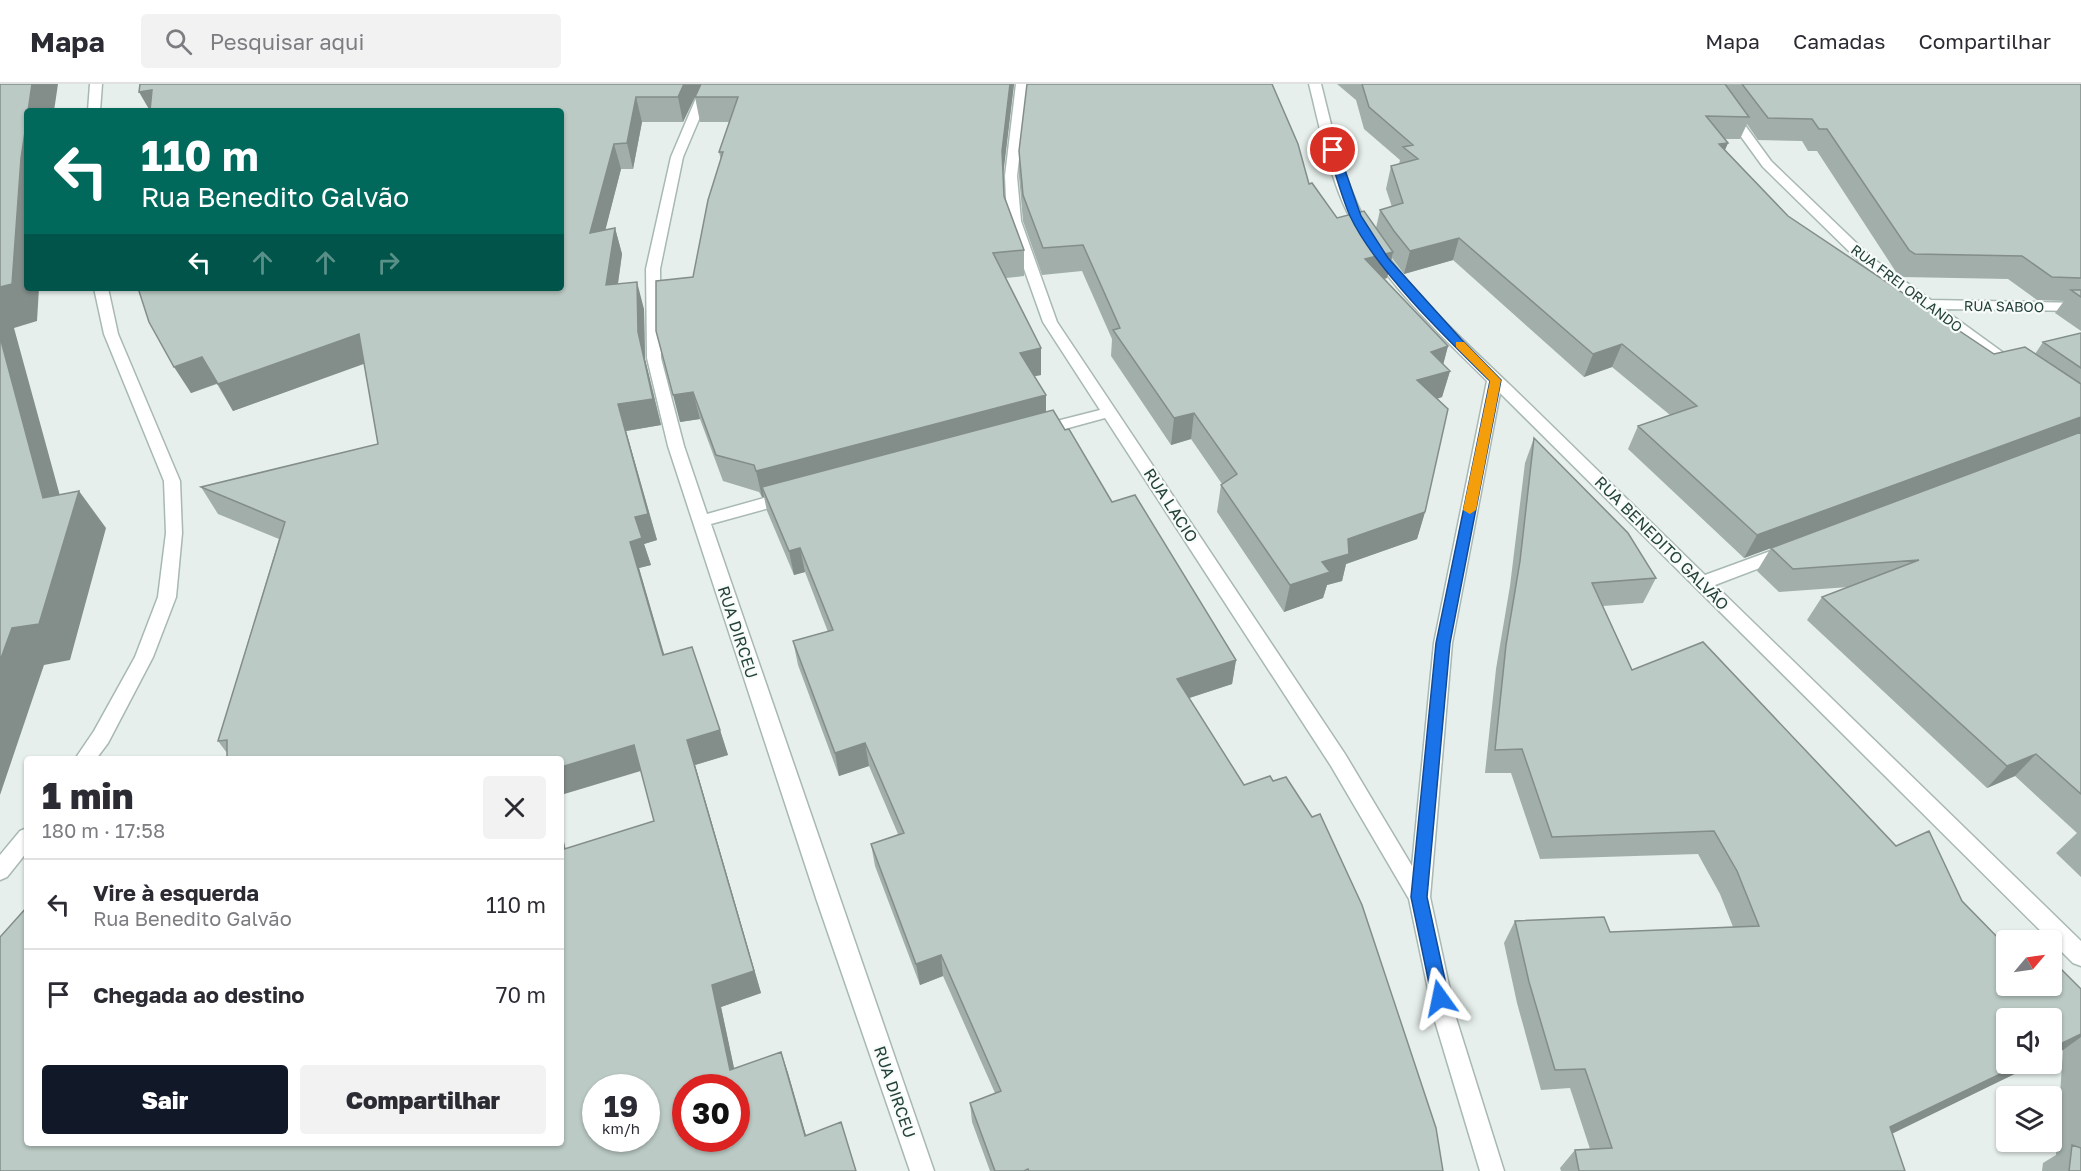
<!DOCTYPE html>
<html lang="pt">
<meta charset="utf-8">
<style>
body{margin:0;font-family:"Golos Text",sans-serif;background:#f2f2f3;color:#2b2b33;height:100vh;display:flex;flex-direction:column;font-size:22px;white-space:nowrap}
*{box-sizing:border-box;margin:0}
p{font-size:20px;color:#7c7c81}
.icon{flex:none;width:33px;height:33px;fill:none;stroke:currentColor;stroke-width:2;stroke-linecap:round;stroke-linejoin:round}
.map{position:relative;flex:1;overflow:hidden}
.details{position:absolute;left:24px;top:672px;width:540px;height:390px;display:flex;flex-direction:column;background:#fff;border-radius:6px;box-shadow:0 2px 4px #0004}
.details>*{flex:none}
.banner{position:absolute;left:24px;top:24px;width:540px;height:183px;border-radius:6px;box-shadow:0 2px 4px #0004;background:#00695c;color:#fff;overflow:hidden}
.needle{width:39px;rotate:61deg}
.fabs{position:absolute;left:1996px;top:846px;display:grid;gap:12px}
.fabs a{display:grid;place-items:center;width:66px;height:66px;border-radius:6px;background:#fff;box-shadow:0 2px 4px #0004;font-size:30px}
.speed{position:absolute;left:582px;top:990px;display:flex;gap:12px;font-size:30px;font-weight:700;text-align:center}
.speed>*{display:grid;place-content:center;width:78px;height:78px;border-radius:50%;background:#fff;box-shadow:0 2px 4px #0004;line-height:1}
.speed small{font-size:15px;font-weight:400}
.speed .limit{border:9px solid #d22;background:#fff;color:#111}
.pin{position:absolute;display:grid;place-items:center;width:51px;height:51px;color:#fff;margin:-26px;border:3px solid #fff;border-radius:50%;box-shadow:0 2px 6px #0007}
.me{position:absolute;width:66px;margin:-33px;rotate:348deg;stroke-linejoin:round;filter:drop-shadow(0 0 4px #0008)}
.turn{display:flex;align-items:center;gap:21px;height:126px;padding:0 18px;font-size:27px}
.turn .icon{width:78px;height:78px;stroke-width:2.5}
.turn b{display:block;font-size:42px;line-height:51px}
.lanes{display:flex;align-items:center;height:57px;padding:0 18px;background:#0003;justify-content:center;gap:30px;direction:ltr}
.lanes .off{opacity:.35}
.round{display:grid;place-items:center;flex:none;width:63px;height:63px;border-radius:6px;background:#f2f2f3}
.summary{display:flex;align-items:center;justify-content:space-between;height:102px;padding:0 18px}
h1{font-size:36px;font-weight:800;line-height:45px}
.action{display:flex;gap:12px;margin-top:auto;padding:12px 18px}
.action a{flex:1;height:69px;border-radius:6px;background:#111827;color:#fff;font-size:24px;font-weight:800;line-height:69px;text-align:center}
.action a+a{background:#f2f2f3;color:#2b2b33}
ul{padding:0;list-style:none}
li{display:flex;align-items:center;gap:18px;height:90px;padding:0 18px;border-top:2px solid #e1e1e2}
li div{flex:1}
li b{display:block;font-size:22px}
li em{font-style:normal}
header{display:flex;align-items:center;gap:36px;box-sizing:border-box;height:84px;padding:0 30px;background:#fff;border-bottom:2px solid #e1e1e2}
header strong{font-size:28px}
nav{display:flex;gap:33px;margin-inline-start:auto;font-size:21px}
.search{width:420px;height:54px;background:#f2f2f3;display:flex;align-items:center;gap:15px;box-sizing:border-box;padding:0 21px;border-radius:6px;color:#7c7c81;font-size:22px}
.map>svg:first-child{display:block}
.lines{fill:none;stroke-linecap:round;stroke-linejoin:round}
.minor-casing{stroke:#a8b8b2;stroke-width:3}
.minor{fill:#fff;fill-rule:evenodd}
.wall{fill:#a1aea9}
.shaded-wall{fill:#838d89}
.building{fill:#bbcac4;stroke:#838d89;stroke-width:1.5;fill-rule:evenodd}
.route{fill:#1a73e8;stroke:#114b97;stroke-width:1.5}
.slow{fill:#f59e0b}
.labels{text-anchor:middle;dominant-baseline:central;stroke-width:4.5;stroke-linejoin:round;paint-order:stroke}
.far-street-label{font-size:14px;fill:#24423a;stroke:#f7fbf9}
.street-label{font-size:16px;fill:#24423a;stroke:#f7fbf9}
</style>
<header>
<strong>Mapa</strong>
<div class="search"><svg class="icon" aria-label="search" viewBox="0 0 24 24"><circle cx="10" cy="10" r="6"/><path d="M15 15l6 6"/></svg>Pesquisar aqui</div>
<nav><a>Mapa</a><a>Camadas</a><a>Compartilhar</a></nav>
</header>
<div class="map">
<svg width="2081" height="1087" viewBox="0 0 2081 1087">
<rect width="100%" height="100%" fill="#e6efeb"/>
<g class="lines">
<g class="minor-casing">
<path id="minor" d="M90,0h12l-2,27h-12z
M702,0h12l-31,73 -23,112 1,89 23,88 23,68 82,-23 8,6 -2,4 -84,23 223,647h-24l-93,-270 -149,-455 -21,-88 -1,-89 25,-112z
M1016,0h12l-11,92 4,45 36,101 288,432 67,112 22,-223 53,-262c-53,-53 -113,-108 -144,-178 -16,-38 -24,-79 -34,-119h12c13,51 23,104 52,150 35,57 89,105 137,151 65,63 130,127 195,190l74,-27h12l3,4 -3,4 -76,29 366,356v25l-8,-3 -573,-570 -48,250 -22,254 26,121 48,153h-24l-46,-153 -25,-119 -78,-133 -226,-348 -66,18 -8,-5 2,-4 67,-17 -57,-88 -36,-101 -2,-45z
M1703,0h12l56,77 101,97 59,42 150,3v8l-138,-2 80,58 -7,5 -5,-2 -149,-106 -99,-97z
M94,204h14l10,46 62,147 2,52 -6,64 -23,60 -45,86 -12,16h-21l19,-28 41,-74 23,-60 8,-64 -2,-52 -60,-147z
M27,744v24l-20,25 -7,3v-25l20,-24z"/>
</g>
<use href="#minor" class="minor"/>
</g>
<path class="wall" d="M140,0h874l-11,88 1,24 20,54v26l-18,2 35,97 -7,1 12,19v17l66,90 124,158 -4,24 -43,14 254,473h-453l-18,-49 -2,-19 25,-10 -52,-117 -23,9 -45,-119 -4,-22 27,-10 -29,-68 -30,10 -41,-111 -5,-24 35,-9 -23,-60 -11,3 -27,-64 -3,-14h-2l-3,-5 -36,-11 -23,-62 -20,3 13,-145 28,-117 -2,-8 10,-30h-29l-5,-25 3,-6 -15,31h-41l-9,47h-12l-16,61 10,-2 7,26 -4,30 26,25 1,50 16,66 -35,6 31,109 -13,4 7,21 -12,3 25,87 56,75 8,25 -33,10 66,228 -40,14 13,62 47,-17 7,21 18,63 50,35 -295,-28v-316l4,22 89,-28 -13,-50 -414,-18 -9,-12 61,-202 -61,-25 -17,-27 177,-43 -14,-81 -131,48 -16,-27 -26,9 -53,-105h423z
M1337,0h744v247l-26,-18 9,-12 -27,-1 -29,-21 -106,-2 -6,-5 -79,-121h-9l-6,-10 -44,-1 -11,-16 -7,15h-16l4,4 -3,7 63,66 206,138h41l8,-12 38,-9v544l-25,-24 21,-20 -62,-57 -28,12 -180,-168 15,-23 27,-10 -70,5 -22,-21 14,-23 19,-7 -46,17 -116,-109 10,-23 32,-11 -58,-48 -28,10 -131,-117 -49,14 -12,-16 -5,20 -3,1 64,67 -5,18 7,7 -8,26 -5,2 -12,113 -8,27 -71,25 -4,17 -15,4 -4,13 -39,14 -67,-100 4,-27 1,-1 -31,-45 -20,6 -60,-89 1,-17 -30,-68 -40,4 -19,-54 -4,-45v-25l290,33 28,34 39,10 4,-18 12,-3 -6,-18 5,-23 8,-2 1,-4 -36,-31 -8,-29z
M1534,354l122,140 -13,25 -40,3 29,64 264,176 66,55 45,85 74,3v182h-39l1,-8 13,-8 7,-105 -56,14h28l-143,69 13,38h-344l-1,-3 15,-18 15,-1 -20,-61 -29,2 -24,-87 -13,-60 11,-22 95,11 123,-5 -13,-33 -22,-40 -158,5 -29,-86h-26l11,-104 14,-83 15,-123z"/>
<path class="shaded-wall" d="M32,0h26l-4,27h-26z
M684,0h17l-18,38 -5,-25z
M1010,0h4l-11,92 -1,-25z
M152,6l-2,21 -11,-19z
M636,13l6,25 -9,47 -6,-26z
M27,35v169h12l-2,33 -23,7 54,197 11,-34 27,37 -36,132 -26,5 -44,130v-134l43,-163 -43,-161v-50z
M1728,59l-10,22 1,-21z
M614,60l7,25 -23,90 -8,-26z
M615,144l7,26 -8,57 -8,-26z
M1459,154l-6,22 -49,14 6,-23z
M1393,168l-6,26 -27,8 5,-27z
M637,198l7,27 1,50 16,66 -35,6 31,109 -13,4 7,21 -12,3 33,113 -9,-26 -33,-113 -12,-138 20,-72z
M359,250l13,27 -139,50 -15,-27z
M1622,260l-10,23 -28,10 9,-23z
M1448,262l-7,27 -10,-21z
M1041,264v27l-21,4v-26z
M202,273l16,26 -27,10 -17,-26z
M1450,287l-8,26 -32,10 7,-27z
M693,308l7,27 -20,3 -7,-27z
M1046,311v27l-284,65 2,10h-2l-6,-26z
M1194,329l-3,26 -20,6 3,-27z
M2081,333v17l-337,124 13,-23z
M1425,428l-8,27 -71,25 -4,17 -15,4 -4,13 -39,14 6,-27 32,-23 26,-23z
M800,464l5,24 -11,3 -5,-24z
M1236,576l-4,24 -58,19 3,-24z
M720,646l8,25 -33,10 66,228 -40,14 18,84 -9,-21 -18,-85 -25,-245z
M865,659l4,23 -30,10 -4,-23z
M634,661l10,25 -83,25v-28z
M2036,670l-21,22 -28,12 20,-22z
M561,743l10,48 -10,-19z
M941,871l2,21 -23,9 -4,-21z
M2081,950v3l-18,13 -11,5v-7z
M781,968l7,21 24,83 -7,-20z
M2021,980h14l-168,82 23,-19z"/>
<path class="building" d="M0,0h32l-4,27h-1v8l-6,39 -9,126 -12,3z
M140,0h544l-6,13h-42l-9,46 -13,1 -24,89 25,-5 -9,57 31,-3 1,50 15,67 -35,5 30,110 -13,3 7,21 -12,4 33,113 29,-8 28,83 -33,10 67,231 -42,14 18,85 51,-18 24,84 36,-14 15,49h-856v-234l27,-30v236h534v-293l93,-29 -20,-76 -73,22v-8h-334v-19l-9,1 67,-219 -84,-35 177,-43 -19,-110 -141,50 -16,-27 -28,10 -25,-45 -11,-34h423v-177h-411l2,-21 -13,2zM596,1004h50v50h-50zM686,1004h50v50h-50z
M701,0h309l-8,67 2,45 20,54 -31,3 48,95 -21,5 26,42 -290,76 -2,-6 -38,-10 -23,-63 -20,3 -17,-64v-50l37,-4 15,-77 15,-48h-4l19,-55h-43z
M1027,0h245l26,60 11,40 3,-1 25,35 27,-7 29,41 -28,7 83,87 -17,6 19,19 -33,9 31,29 -23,103 -77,27 1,15 -27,8 8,10 -40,13 -69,-100 16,-11 -43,-61 -20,5 -61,-88 7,-2 -37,-83 -40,3 -20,-53 -4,-44z
M1362,0h363l24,33 -43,-1 22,27 -9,1 69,72 206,138 31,-7 56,37v33l-324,118 -119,-109 59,-20 -75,-62 -29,10 -134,-116 -49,13 -16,-20 -14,-21 23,-7 -12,-37 27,-7 -15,-12 10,-2 -44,-38z
M1742,0h339v194l-29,-1 -30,-21 -107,-2 -6,-4 -82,-121h-8l-7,-10 -44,-1z
M2071,206h10v7z
M2081,249v35l-38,-26z
M0,253l43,161 36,-7 -40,133 -27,4 -12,33z
M1053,326l12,20 4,-1 43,73 23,-7 101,165 -59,19 67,106 26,-9 3,5 13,-4 26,40 8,-3 42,91 74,223 7,43h-414l-1,-2 -4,2h-29l-25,-68 31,-12 -60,-136 -25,9 -45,-120 33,-11 -39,-90 -30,10 -42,-112 40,-11 -33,-82 -11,3 -27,-64z
M2081,348v362l-45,-40 -29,12 -185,-169 97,-37 -126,9 -22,-21z
M1534,354l94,95 28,45 -64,5 40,87 71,-28 193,204 33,-15 33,70 45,46v39h45v-26l29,29v45l-29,14v-30h-45v46h14l-131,63 15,44h-326l-4,-21 37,-2 -27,-79 -30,1 -26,-88 -14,-61 89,-4 6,15 149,-6 -22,-55 -23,-40 -162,6 -30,-88 -27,1 11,-105 14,-84z
M2072,1061l9,3v23h-12z"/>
<path class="route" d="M1333,63l5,3 23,66 27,42 73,81 40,41 -51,263 -23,254 22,101 -3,6 -6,2 -6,-2 -2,-6 -21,-101 25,-254 54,-262c-43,-42 -115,-112 -140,-165 -9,-21 -15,-44 -22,-66z"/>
<path class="slow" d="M1456,258h8l37,38 -25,130 -6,4 -7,-4 27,-129 -34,-34z"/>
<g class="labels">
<g class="far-street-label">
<text transform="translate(1907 204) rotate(37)">RUA FREI ORLANDO</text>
<text transform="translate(2004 222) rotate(1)">RUA SABOO</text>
</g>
<g class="street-label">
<text transform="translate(1171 421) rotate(57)">RUA LACIO</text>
<text transform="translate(1662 459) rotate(45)">RUA BENEDITO GALVÃO</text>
<text transform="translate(738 548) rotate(72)">RUA DIRCEU</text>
<text transform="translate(895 1008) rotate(71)">RUA DIRCEU</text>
</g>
</g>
</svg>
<div class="fabs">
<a><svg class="needle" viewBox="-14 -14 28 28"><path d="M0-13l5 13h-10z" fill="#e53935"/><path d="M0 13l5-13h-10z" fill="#7c7c81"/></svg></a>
<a><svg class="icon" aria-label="sound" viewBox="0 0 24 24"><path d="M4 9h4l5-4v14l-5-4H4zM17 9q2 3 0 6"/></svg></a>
<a><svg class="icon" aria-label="layers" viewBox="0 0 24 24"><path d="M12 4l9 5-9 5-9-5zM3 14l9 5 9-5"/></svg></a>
</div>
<div class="speed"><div>19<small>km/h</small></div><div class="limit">30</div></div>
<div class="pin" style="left:1333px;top:66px;background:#d93025"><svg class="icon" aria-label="arrive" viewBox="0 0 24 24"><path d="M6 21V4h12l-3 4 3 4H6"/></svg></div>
<svg class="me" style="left:1440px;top:914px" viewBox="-20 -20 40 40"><path d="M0-17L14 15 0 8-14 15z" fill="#1a73e8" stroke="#fff" stroke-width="4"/></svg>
<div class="banner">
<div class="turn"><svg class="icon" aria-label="left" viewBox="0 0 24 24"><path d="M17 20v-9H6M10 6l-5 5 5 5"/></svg><div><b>110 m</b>Rua Benedito Galvão</div></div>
<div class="lanes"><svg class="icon" aria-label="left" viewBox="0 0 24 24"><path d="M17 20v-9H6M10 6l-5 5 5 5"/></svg><svg class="icon off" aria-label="ahead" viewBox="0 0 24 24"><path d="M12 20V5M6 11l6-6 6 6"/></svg><svg class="icon off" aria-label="ahead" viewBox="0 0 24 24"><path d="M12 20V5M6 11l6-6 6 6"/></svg><svg class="icon off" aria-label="right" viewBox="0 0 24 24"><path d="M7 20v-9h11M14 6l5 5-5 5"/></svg></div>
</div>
<section class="details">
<div class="summary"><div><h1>1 min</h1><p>180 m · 17:58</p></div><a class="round"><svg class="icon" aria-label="close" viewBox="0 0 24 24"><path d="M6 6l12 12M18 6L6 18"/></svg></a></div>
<ul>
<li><svg class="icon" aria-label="left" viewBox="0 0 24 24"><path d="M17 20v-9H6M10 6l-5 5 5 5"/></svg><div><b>Vire à esquerda</b><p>Rua Benedito Galvão</p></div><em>110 m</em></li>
<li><svg class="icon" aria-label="arrive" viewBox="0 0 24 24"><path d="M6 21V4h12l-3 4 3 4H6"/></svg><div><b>Chegada ao destino</b></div><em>70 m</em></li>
</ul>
<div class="action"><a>Sair</a><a>Compartilhar</a></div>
</section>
</div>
